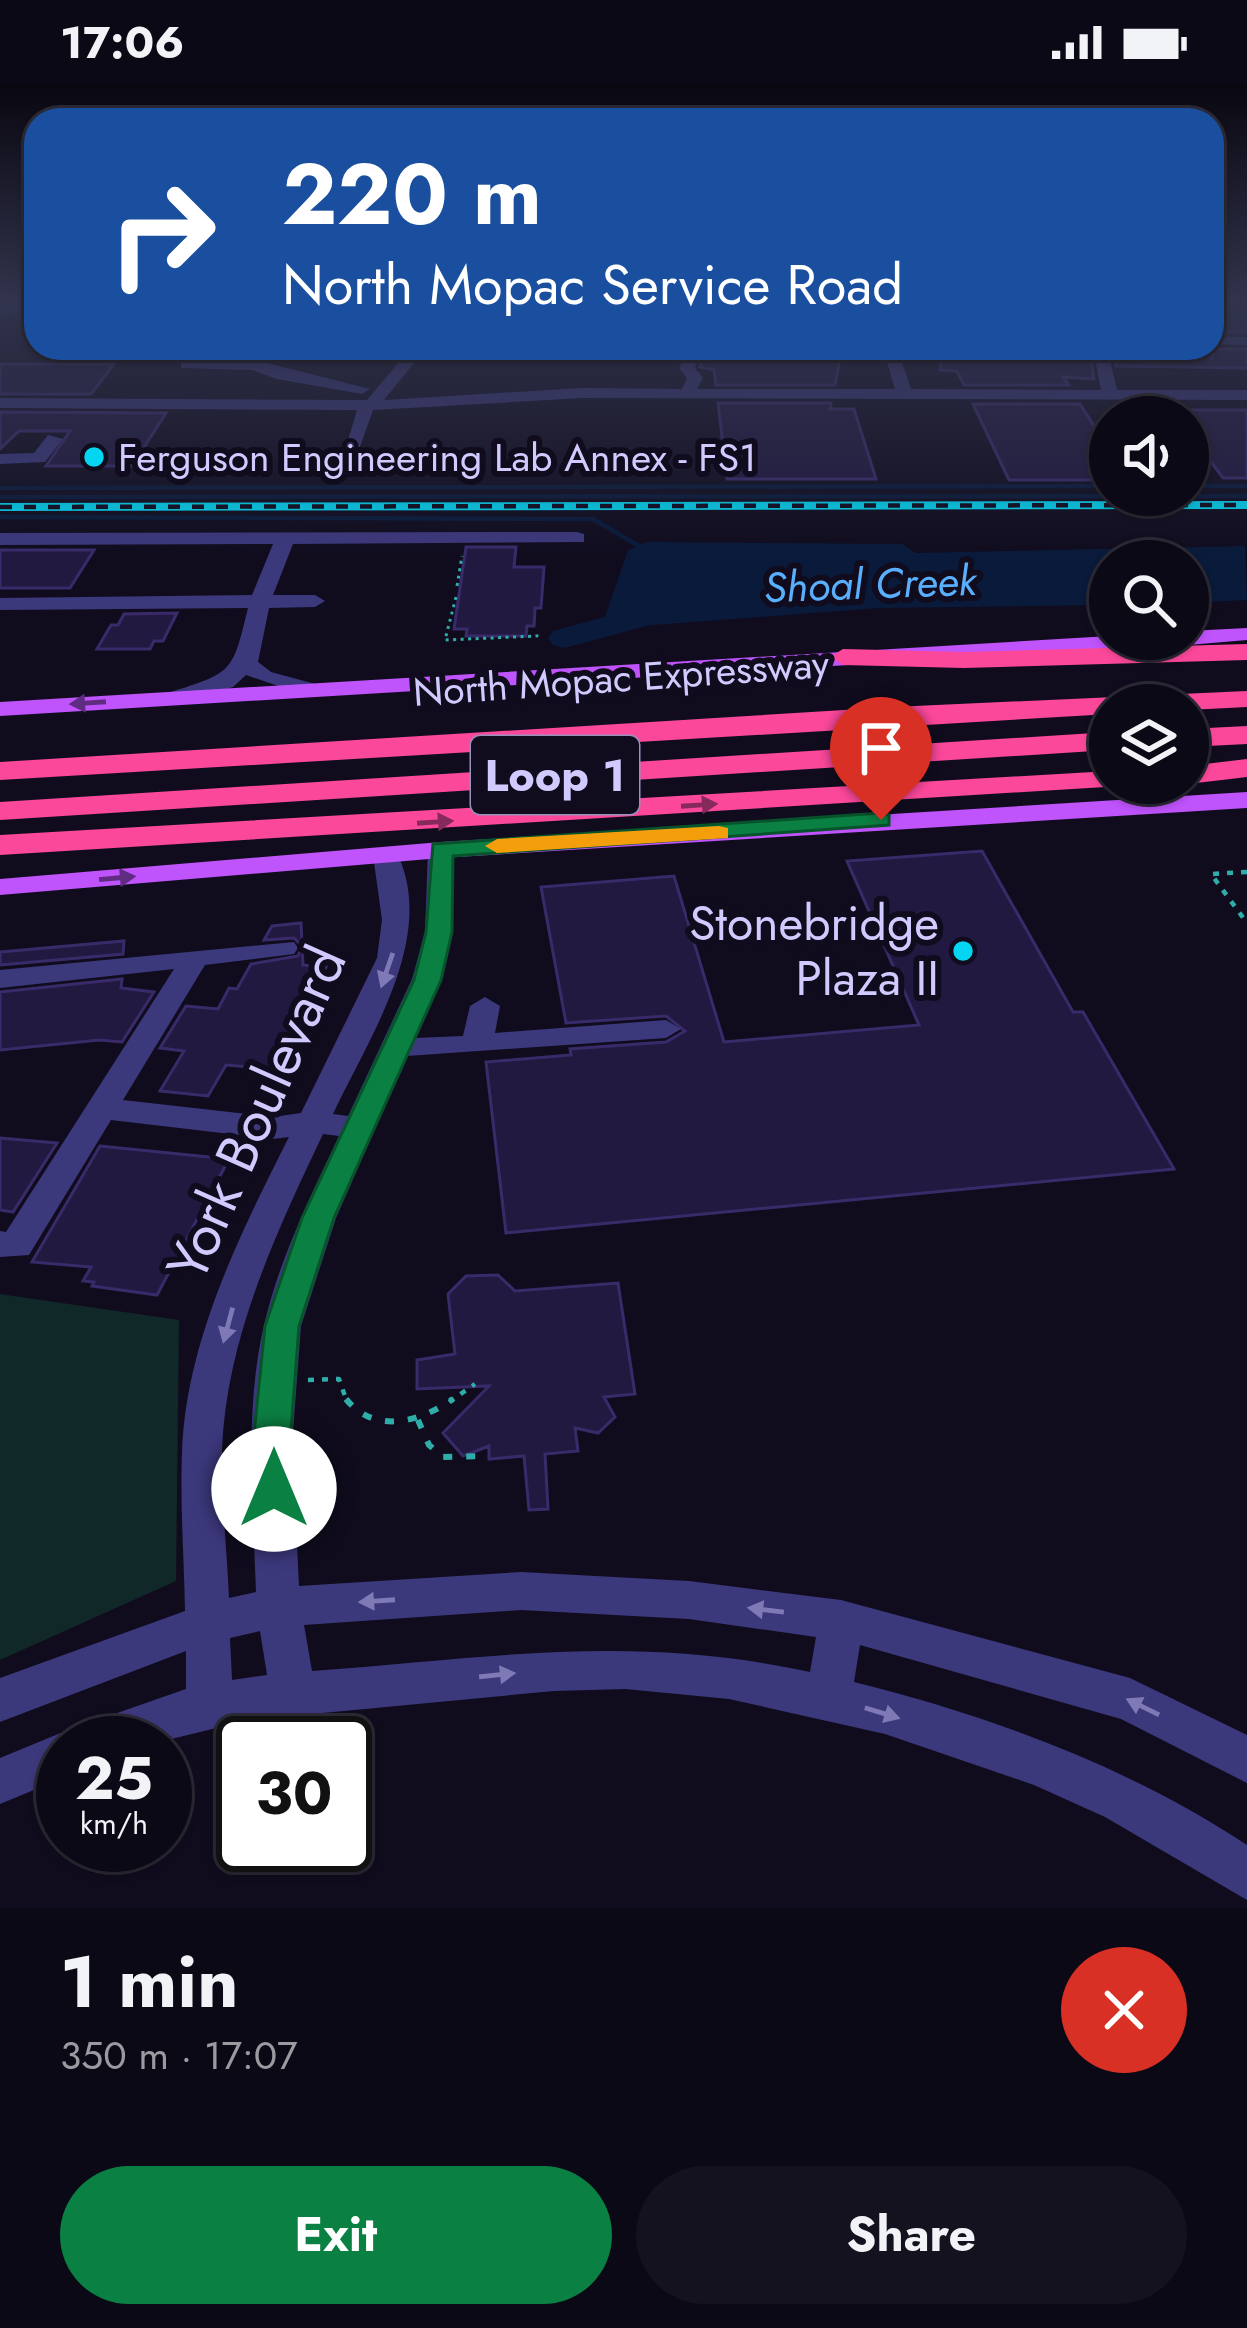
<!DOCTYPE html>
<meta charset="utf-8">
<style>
body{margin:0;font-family:Jost,sans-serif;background:#15121f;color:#f1f3f6;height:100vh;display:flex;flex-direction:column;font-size:45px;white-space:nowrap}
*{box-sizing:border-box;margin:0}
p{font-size:39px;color:#9a9aa1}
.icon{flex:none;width:66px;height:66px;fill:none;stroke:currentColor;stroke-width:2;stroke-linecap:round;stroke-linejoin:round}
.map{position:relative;height:1824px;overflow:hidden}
.panel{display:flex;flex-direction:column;background:#0c0916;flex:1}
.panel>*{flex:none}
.banner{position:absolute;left:24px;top:24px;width:1200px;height:252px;border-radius:36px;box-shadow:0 3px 9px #0004,0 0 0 3px #2c2a35;background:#1a4fa0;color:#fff;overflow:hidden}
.controls{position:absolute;left:1089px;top:312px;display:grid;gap:24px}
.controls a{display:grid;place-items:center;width:120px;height:120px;border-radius:50%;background:#0c0916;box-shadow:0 3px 9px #0004,0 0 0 3px #2c2a35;font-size:60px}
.speed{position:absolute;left:36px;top:1632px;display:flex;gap:24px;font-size:60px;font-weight:700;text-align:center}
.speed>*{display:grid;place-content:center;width:156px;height:156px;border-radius:50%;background:#0c0916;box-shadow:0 3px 9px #0004,0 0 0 3px #2c2a35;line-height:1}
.speed small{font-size:30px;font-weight:400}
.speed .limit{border:6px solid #111;border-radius:18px;background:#fff;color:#111}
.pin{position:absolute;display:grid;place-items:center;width:102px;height:102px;color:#fff;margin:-123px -51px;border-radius:50% 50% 50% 0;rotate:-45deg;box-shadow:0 0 12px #0007}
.pin .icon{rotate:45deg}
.me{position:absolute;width:132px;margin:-66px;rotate:0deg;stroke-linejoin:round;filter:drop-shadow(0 0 9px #0008)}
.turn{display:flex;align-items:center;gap:42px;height:252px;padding:0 60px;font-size:54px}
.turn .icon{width:156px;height:156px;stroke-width:2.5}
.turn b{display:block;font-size:84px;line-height:102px}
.round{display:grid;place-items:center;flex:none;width:126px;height:126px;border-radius:63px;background:#15121f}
.summary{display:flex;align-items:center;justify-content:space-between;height:204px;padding:0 60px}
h1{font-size:72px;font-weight:700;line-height:90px}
.primary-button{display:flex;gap:24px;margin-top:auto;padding:24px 60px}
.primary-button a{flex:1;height:138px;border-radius:72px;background:#0b8043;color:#fff;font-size:48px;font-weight:700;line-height:138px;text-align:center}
.primary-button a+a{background:#15121f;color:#f1f3f6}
.status{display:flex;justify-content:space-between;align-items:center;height:84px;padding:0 60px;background:#0c0916;direction:ltr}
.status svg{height:33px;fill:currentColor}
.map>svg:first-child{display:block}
.green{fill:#102827}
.water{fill:#091a3a}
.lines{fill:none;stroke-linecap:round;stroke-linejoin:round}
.stream{stroke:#091a3a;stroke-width:4.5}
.river{fill:#091a3a;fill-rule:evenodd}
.building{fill:#21193f;stroke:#392b6a;stroke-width:3}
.path-far2{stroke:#2fada8;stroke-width:3;stroke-dasharray:3 4.5;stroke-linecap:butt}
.path-far1{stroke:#2fada8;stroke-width:4.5;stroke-dasharray:6 8;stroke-linecap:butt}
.path{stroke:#2fada8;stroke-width:6;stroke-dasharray:9 14;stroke-linecap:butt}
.minor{fill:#3c387c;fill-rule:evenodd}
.major{fill:#bf53fc;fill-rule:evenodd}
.highway{fill:#fc489b;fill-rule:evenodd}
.rail-casing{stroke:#04d5f0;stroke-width:8}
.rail{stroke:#100c1e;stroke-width:4.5;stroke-dasharray:12;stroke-linecap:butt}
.oneway{fill:#5f2c82}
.oneway2{fill:#862a5c}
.oneway3{fill:#7f7ab6}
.route{fill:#0b8043;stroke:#07532c;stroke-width:3}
.slow{fill:#f59e0b}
.poi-dot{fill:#04d5f0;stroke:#100c1e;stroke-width:4.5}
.labels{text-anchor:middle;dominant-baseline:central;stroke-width:12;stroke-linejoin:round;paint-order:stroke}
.far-poi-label{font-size:39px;fill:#d1cafe;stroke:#100c1e;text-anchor:start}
.far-street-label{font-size:39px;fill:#d1cafe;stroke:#100c1e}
.far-water-label{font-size:42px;font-style:italic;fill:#5aaffc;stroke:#100c1e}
.shield{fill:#100c1e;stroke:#9791bb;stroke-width:3}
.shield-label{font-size:45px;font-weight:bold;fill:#d1cafe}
.poi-label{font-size:48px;fill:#d1cafe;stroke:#100c1e;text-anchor:end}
.near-street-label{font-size:57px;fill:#d1cafe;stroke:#100c1e}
</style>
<div class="status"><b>17:06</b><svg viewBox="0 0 49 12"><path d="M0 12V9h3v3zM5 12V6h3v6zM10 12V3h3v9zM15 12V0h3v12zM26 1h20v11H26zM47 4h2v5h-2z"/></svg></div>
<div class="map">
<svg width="1247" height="1824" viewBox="0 0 1247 1824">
<rect width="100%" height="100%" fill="#100c1e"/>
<path class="green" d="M0,1210l179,26 -3,261 -176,79z"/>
<path class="water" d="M647,458l255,2 14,9 329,-7 2,54 -59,3v-42h-78v44l-230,3 -254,19 -21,-10 23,-67z"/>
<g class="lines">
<path class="stream" d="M1188,402h59
M0,404l1110,-2
M0,413l1247,-1
M0,433l593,2 51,30"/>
<path class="river" d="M682,512l12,3 5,7 -5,7 -129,35 -12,-3 -5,-7 5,-7z"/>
</g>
<path class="building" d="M1212,217h35v31h-35z
M706,264h136l-7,37h-119l-2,-15 -14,-3z
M942,264h147l5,31 -31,-2 6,8h-105l-7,-14 -17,-1z
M1113,264h94l5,12v-11h35v19l-131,-2z
M0,280h114l-23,30h-91z
M718,319h113l-1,6h24l22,70h-149z
M973,320h107l30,47v29h-101z
M1188,326h59v68h-24l-35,-47z
M0,328l166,1 -34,53h-86l24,-35h-51l-19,18z
M466,463h50l-2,20h30l-3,41h-6l-1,18h-7l-1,10h-60l1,-7h-13z
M0,466h94l-24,38h-70z
M177,529l-14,28h-9l-4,8h-53l14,-24h7l6,-11z
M982,767l91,161h10l91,157 -668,64 -20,-171 85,-7 -1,-6 96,-7 19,-11 -19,-15 -100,7 -25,-136 133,-11 50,166 195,-17 -72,-164z
M301,839l2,42 23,2 -52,102 -48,-4 -18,31 -48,-5 24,-40 -24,-3 26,-42 32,3 11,-21 8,1 14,-25 47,-8 4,-10 -8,-8 -30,2 8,-14z
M124,857l-1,13 -123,11v-13z
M122,895l-1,9 33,4 -32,50 -23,-2 -99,10v-58z
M0,1054l57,5 -44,69 -13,-2z
M100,1062l129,13 -72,136 -65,-9 2,-4 -11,-1 8,-14 -59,-5z
M498,1191l17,16 103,-8 17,111 -31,3 11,20 -17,16 -23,-5 3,23 -33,3 3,55 -19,1 -5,-54 -35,3v-13l-26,10 -20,-23 46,-47 -72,3v-29l38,-6 -7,-60 18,-18z"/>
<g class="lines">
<path class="path-far2" d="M457,502l5,-30
M456,513l-11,43 92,-4 -1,-6"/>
<path class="path-far1" d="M1247,788l-36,2 36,49
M308,1296l31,-1 8,23
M449,1318l26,-18"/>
<path class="path" d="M346,1315c29,36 74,23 107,0
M418,1336l11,25 14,12 46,-1"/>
<path class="minor" d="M0,217l28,5 -28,11z
M1212,252l35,1v8l-35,-1z
M411,264h15l-42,52 198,-12 100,1 5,-11 -8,-10 9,-20h14l-7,20 8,10 -6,11h198l-12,-41h14l14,41 190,1 -8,-42h14l10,42h130v10l-665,-2 -209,12 -17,48 49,3 21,-12 44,4 9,5 -9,5 -40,-3 -21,12 -69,-5 17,-57 -357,-2v-10l367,2z
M186,276h69l115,29 -8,5 -85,-15 -24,-9 -72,-2v-6z
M48,351l15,4 -18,23 -45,2v-10l34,-1z
M577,448l7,2v8l-291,2 -20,51h42l10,6 -10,6 -46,1 -11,54 13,10 48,13v10l-8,2 -65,-22 -13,12 -57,18 -8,-2v-10c65,-21 64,-19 80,-85l-248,2v-12l252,-3 21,-51 -273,1v-12z
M441,758l13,8c-1,80 -6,115 -39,188l48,-2 7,-30 15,-9 15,9 -5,27 171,-13 15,9 -15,9 -259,18 -71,162 -35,108 -9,119 7,141 222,-14 168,9 152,19 289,78 117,57v48l-126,-64 -261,-74 -6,37c137,34 275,85 393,163v55l-142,-83 -71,-32 -149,-51 -156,-35 -104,-10 -71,2 -305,29 -94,23h-92v35l-63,26v-46l63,-26 10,4 4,-9 109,-38v-38l-186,71v-44l185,-67c-1,-53 -5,-106 -3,-159 4,-111 58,-218 107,-315l-16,2 -162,-19 -82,135 -29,2v-26l6,1 168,-263 -174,19v-18l294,-28 4,6 -4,6 -89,11 -82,135 150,17 28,-4 76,-155 5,-38 -9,-65 13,-8 9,2c45,85 -26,188 -62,265l15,2 64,-137 13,-47 3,-82zM323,1050l16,2c-29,61 -60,124 -75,189 -20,86 -11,180 -8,267l-27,6c-2,-48 -8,-99 -7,-148 4,-111 54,-217 101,-316zM521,1526l168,9 127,18 -6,35c-180,-39 -319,-14 -498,-1l-8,-46zM260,1547l7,44 -35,5 -2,-42z"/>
<path class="major" d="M1247,544v12l-59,5 -10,-6h10v-8z
M1110,552l65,3 -11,7 -1164,70v-14z
M1247,708v16l-806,50 -441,37v-16l441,-37z"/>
<path class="highway" d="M1247,560v16l-283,8 -121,-3 -13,-8 13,-8 121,3z
M1247,607v16l-59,3v-5h-78v9l-1110,66v-18l893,-55z
M1247,642v18l-59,3v-18z
M1110,648v18l-1110,70v-18z
M1247,675v18l-59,7 -4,-1h4v-17z
M1110,687v12h13l-2,3 -1121,69v-20z"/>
<g class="rail-casing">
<path id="rail" d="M0,423l1247,-2"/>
</g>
<use href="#rail" class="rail"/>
</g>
<defs><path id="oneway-solid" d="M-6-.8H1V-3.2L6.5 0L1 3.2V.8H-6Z" transform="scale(3)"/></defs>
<g class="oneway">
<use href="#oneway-solid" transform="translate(88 619) rotate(176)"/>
<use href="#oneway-solid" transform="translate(117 794) rotate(-5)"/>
</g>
<g class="oneway2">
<use href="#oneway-solid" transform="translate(699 721) rotate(-4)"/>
<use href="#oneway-solid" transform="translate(435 738) rotate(-4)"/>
</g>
<g class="oneway3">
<use href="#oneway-solid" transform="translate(387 886) rotate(109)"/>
<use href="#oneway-solid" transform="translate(228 1241) rotate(105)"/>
<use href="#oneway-solid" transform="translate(377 1517) rotate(176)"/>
<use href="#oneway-solid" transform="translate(766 1526) rotate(-173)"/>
<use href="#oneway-solid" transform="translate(497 1591) rotate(-6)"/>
<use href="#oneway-solid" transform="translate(1143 1623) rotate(-154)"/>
<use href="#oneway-solid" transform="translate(882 1629) rotate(17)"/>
</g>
<linearGradient id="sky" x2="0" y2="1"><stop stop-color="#090710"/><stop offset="0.46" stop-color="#31344c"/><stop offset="1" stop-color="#31344c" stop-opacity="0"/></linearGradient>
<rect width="1247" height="472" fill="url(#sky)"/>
<path class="route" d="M881,729l8,2v10l-436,31 -1,76 -11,48 -107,238 -35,108 -9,118 2,45 -5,11 -13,5 -14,-5 -5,-11 -2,-45 12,-118 37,-108 112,-238 12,-48 7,-88z"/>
<path class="slow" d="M719,742l9,2v10l-231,15 -12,-7 12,-7z"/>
<g class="poi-dot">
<circle cx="94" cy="373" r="12"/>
<circle cx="963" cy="867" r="12"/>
</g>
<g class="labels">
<g class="far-poi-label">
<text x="118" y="373">Ferguson Engineering Lab Annex - FS1</text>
</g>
<g class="far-street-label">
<text transform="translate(621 594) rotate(-4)">North Mopac Expressway</text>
</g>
<g class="far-water-label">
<text transform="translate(870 500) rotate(-2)">Shoal Creek</text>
</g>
<rect class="shield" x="471" y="652" width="168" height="78" rx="9"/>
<g class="shield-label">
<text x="555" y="691">Loop 1</text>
</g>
<g class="poi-label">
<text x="939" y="839">Stonebridge<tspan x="939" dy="55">Plaza II</tspan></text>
</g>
<g class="near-street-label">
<text transform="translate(256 1029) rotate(-66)">York Boulevard</text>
</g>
</g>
</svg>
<div class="controls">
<a><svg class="icon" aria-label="sound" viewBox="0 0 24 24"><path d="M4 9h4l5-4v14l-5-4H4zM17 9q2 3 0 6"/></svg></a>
<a><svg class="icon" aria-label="search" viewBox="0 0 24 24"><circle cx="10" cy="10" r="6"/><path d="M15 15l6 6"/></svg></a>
<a><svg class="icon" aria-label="layers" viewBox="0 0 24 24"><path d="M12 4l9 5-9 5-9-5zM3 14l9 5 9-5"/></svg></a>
</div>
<div class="speed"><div>25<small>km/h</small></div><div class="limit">30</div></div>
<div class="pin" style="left:881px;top:736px;background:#d93025"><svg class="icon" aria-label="arrive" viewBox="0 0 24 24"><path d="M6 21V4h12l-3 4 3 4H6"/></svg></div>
<svg class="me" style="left:274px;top:1405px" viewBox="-20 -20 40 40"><circle r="19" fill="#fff"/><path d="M0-13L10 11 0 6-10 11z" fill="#0b8043"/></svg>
<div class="banner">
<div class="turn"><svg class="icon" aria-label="right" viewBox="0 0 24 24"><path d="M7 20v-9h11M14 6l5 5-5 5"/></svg><div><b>220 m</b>North Mopac Service Road</div></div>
</div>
</div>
<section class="panel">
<div class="summary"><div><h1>1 min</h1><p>350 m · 17:07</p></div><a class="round" style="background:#d93025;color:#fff"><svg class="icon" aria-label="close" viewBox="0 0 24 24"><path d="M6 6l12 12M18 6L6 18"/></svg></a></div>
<div class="primary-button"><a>Exit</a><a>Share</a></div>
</section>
